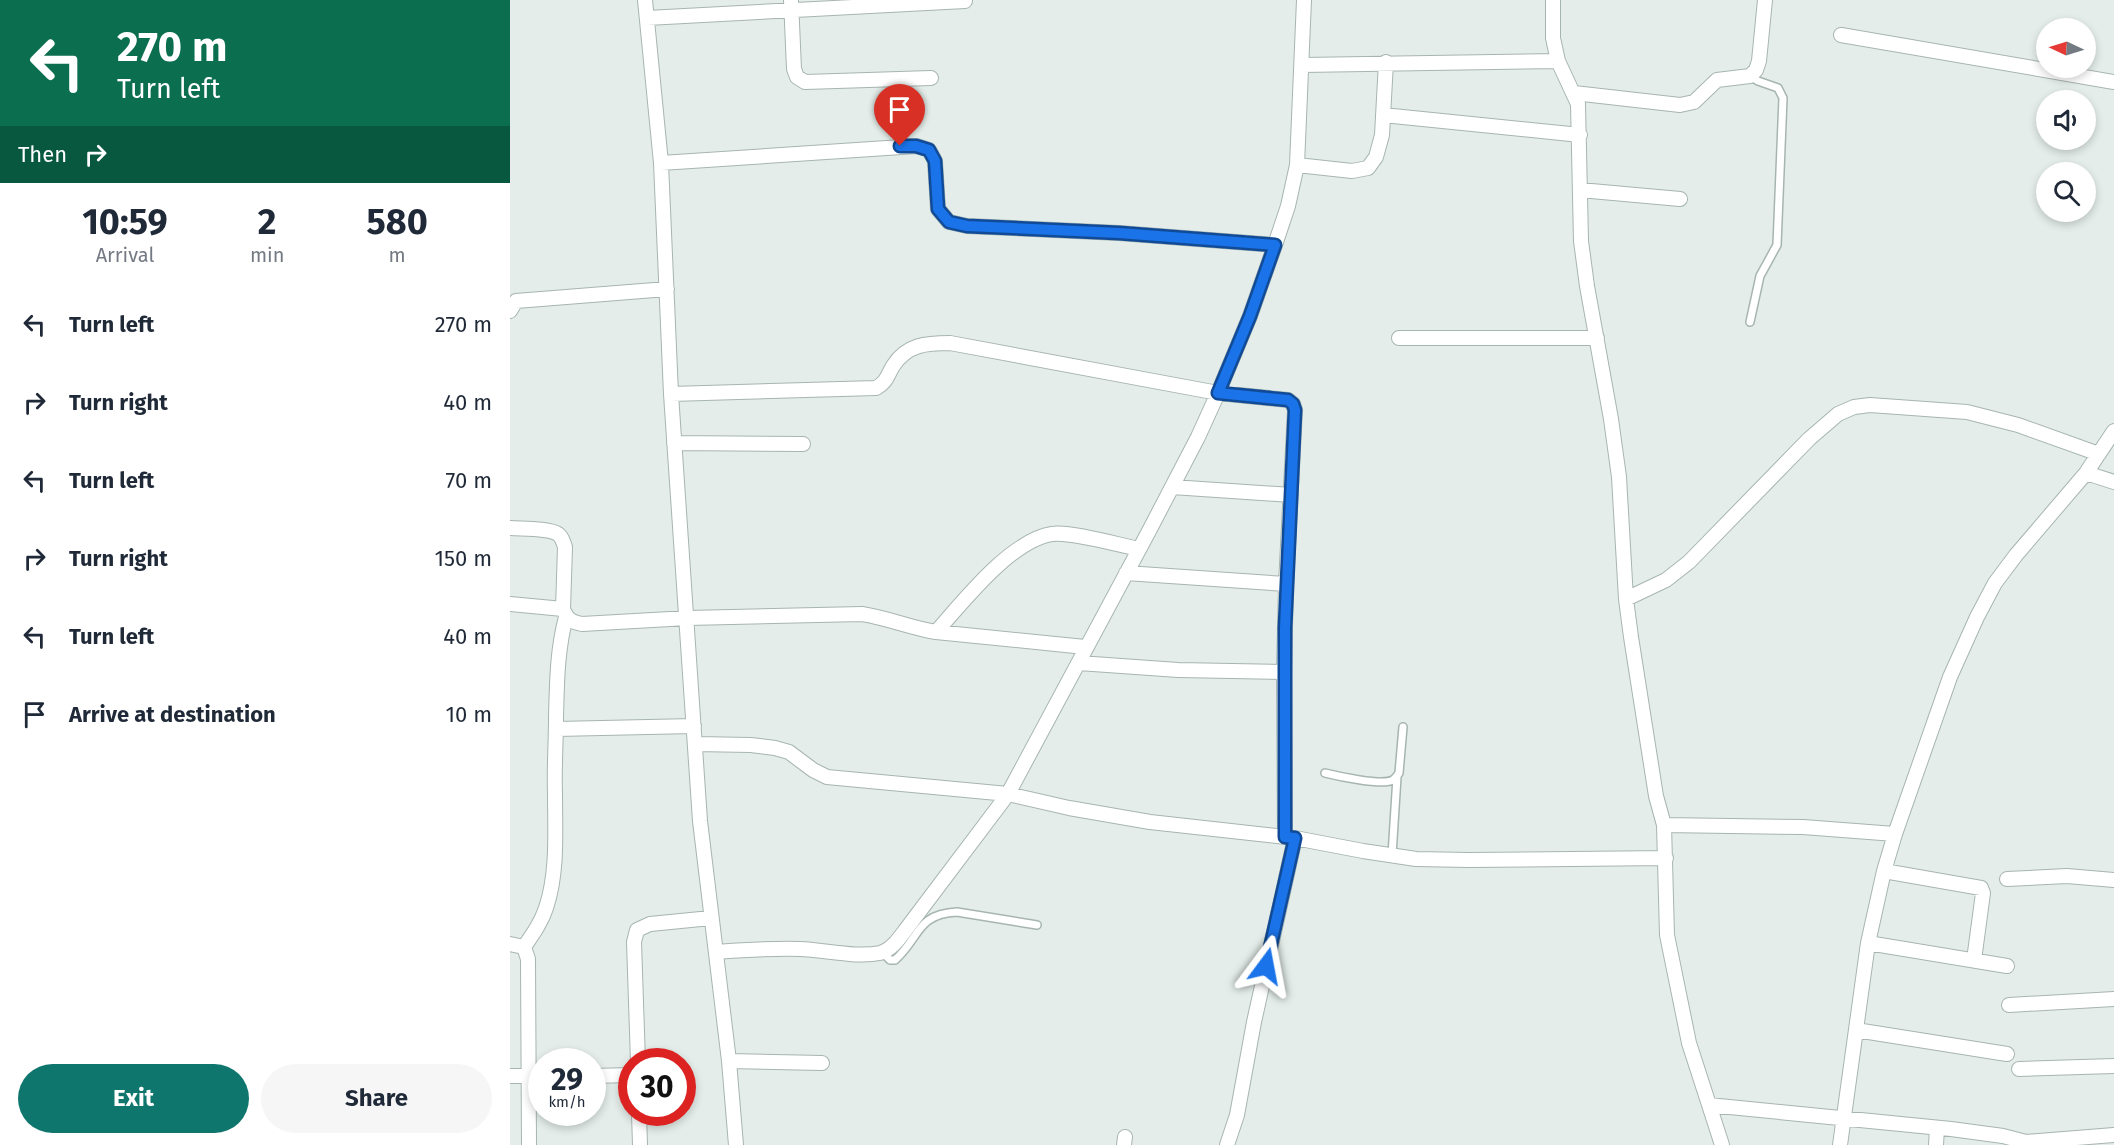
<!DOCTYPE html>
<style>
body{margin:0;font-family:"Fira Sans",sans-serif;background:#f6f6f7;color:#1f2937;height:100vh;display:flex;flex-direction:column;font-size:22px;white-space:nowrap}
*{box-sizing:border-box;margin:0}
p{font-size:20px;color:#747a83}
.icon{flex:none;width:33px;height:33px;fill:none;stroke:currentColor;stroke-width:2;stroke-linecap:round;stroke-linejoin:round}
.map{position:relative;flex:1;overflow:hidden}
.panel{display:flex;flex-direction:column;background:#fff;width:510px}
.panel>*{flex:none}
.top-card{background:#0b6e4f;color:#fff;overflow:hidden}
.needle{width:39px;rotate:274deg}
.tools{position:absolute;left:1526px;top:18px;display:grid;gap:12px}
.tools a{display:grid;place-items:center;width:60px;height:60px;border-radius:50%;background:#fff;box-shadow:0 3px 9px #0003;font-size:30px}
.speed{position:absolute;left:18px;top:1048px;display:flex;gap:12px;font-size:30px;font-weight:700;text-align:center}
.speed>*{display:grid;place-content:center;width:78px;height:78px;border-radius:50%;background:#fff;box-shadow:0 3px 9px #0003;line-height:1}
.speed small{font-size:15px;font-weight:400}
.speed .limit{border:9px solid #d22;background:#fff;color:#111}
.pin{position:absolute;display:grid;place-items:center;width:51px;height:51px;color:#fff;margin:-62px -26px;border-radius:50% 50% 50% 0;rotate:-45deg;box-shadow:0 0 6px #0007}
.pin .icon{rotate:45deg}
.me{position:absolute;width:66px;margin:-33px;rotate:13deg;stroke-linejoin:round;filter:drop-shadow(0 0 4px #0008)}
.turn{display:flex;align-items:center;gap:21px;height:126px;padding:0 18px;font-size:27px}
.turn .icon{width:78px;height:78px;stroke-width:2.5}
.turn b{display:block;font-size:42px;line-height:51px}
.then{display:flex;align-items:center;height:57px;padding:0 18px;background:#0003;gap:12px;font-size:22px}
.eta{display:flex;justify-content:space-evenly;align-items:center;height:102px;text-align:center}
.eta b{font-size:36px;font-weight:700;line-height:42px}
.action{display:flex;gap:12px;margin-top:auto;padding:12px 18px}
.action a{flex:1;height:69px;border-radius:36px;background:#0f766e;color:#fff;font-size:24px;font-weight:700;line-height:69px;text-align:center}
.action a+a{background:#f6f6f7;color:#1f2937}
ul{padding:0;list-style:none}
li{display:flex;align-items:center;gap:18px;height:78px;padding:0 18px}
li div{flex:1}
li b{display:block;font-size:22px}
li em{font-style:normal}
main{display:flex;flex:1;min-height:0}
.map>svg:first-child{display:block}
.lines{fill:none;stroke-linecap:round;stroke-linejoin:round}
.lane-casing{stroke:#a7b5b0;stroke-width:10}
.street-casing{stroke:#a7b5b0;stroke-width:16}
.lane{stroke:#fff;stroke-width:7}
.street{stroke:#fff;stroke-width:14}
.route-casing{stroke:#114b97;stroke-width:15}
.route{stroke:#1a73e8;stroke-width:10}
</style>
<main>
<section class="panel">
<div class="top-card">
<div class="turn"><svg class="icon" aria-label="left" viewBox="0 0 24 24"><path d="M17 20v-9H6M10 6l-5 5 5 5"/></svg><div><b>270 m</b>Turn left</div></div>
<div class="then">Then<svg class="icon" aria-label="right" viewBox="0 0 24 24"><path d="M7 20v-9h11M14 6l5 5-5 5"/></svg></div>
</div>
<div class="eta">
<div><b>10:59</b><p>Arrival</p></div>
<div><b>2</b><p>min</p></div>
<div><b>580</b><p>m</p></div>
</div>
<ul>
<li><svg class="icon" aria-label="left" viewBox="0 0 24 24"><path d="M17 20v-9H6M10 6l-5 5 5 5"/></svg><div><b>Turn left</b></div><em>270 m</em></li>
<li><svg class="icon" aria-label="right" viewBox="0 0 24 24"><path d="M7 20v-9h11M14 6l5 5-5 5"/></svg><div><b>Turn right</b></div><em>40 m</em></li>
<li><svg class="icon" aria-label="left" viewBox="0 0 24 24"><path d="M17 20v-9H6M10 6l-5 5 5 5"/></svg><div><b>Turn left</b></div><em>70 m</em></li>
<li><svg class="icon" aria-label="right" viewBox="0 0 24 24"><path d="M7 20v-9h11M14 6l5 5-5 5"/></svg><div><b>Turn right</b></div><em>150 m</em></li>
<li><svg class="icon" aria-label="left" viewBox="0 0 24 24"><path d="M17 20v-9H6M10 6l-5 5 5 5"/></svg><div><b>Turn left</b></div><em>40 m</em></li>
<li><svg class="icon" aria-label="arrive" viewBox="0 0 24 24"><path d="M6 21V4h12l-3 4 3 4H6"/></svg><div><b>Arrive at destination</b></div><em>10 m</em></li>
</ul>
<div class="action"><a>Exit</a><a>Share</a></div>
</section>
<div class="map">
<svg width="1604" height="1145" viewBox="0 0 1604 1145">
<rect width="100%" height="100%" fill="#e4ede9"/>
<g class="lines">
<g class="lane-casing">
<path id="lane" d="M1240,76l8,5 20,7 5,10 -6,147 -17,31 -10,46
M815,773c12,3 57,13 68,7 3,-2 4,-4 6,-7l4,-46
M882,855l5,-78
M372,952l8,8h5c25,-22 21,-46 62,-48l80,13"/>
</g>
<g class="street-casing">
<path id="street" d="M135,0l16,163 10,231 29,427 29,240 7,84
M281,0l3,69 3,8 8,5 126,-4
M1043,0v38l5,23 20,43 3,137 6,45 24,133 8,58 7,122 5,38 25,159 8,29 3,110 22,108 33,102
M137,18l318,-17
M1331,35l273,47
M792,65l256,-4
M1064,93l106,12 14,-3 23,-22 33,-4 6,-6 3,-9 6,-61
M873,115l197,20
M151,163l256,-17 12,4 6,11 3,48 11,13 18,4 152,7 156,12
M787,165l55,6 16,-3 8,-11 6,-22 4,-73
M1070,190l100,9
M0,311l6,-10 151,-12
M889,338h198
M161,394l205,-6c11,-6 11,-12 17,-22 14,-22 34,-23 57,-23l268,50 70,7 5,4 2,6 -9,174 -2,88 1,165
M164,443l129,1
M1576,473l28,9
M662,487l119,8
M0,528c12,1 39,0 48,6 5,4 5,8 7,13l-2,62c4,10 8,13 19,15l106,-6 174,-4c26,4 49,14 74,18l149,15
M616,573l160,11
M1116,599l40,-19 23,-18 120,-123 29,-25 16,-7 16,-2 97,7 51,13 81,29
M0,604l53,5
M426,632c27,-30 75,-92 116,-98 18,-3 67,11 87,15
M569,663l99,7 106,2
M46,729l138,-3
M185,744l56,1 24,3 14,4 24,18 14,7 181,17 61,14 81,14 145,16 68,13 53,8 53,1 197,-2
M1154,825l139,2 92,7
M1374,871l97,17 2,5 -9,67
M1497,879l60,-3 47,4
M1358,943l139,23
M0,944l14,3 4,12 1,186
M14,947c9,-13 17,-24 22,-39 12,-36 9,-77 9,-114 -1,-26 1,-51 1,-77 1,-34 1,-67 10,-100
M206,952c28,-2 56,-4 84,-3 25,1 57,9 80,4 12,-3 20,-16 27,-25l101,-134 141,-263 49,-94 20,-44 32,-77 25,-71 13,-39 9,-41 7,-165
M1499,1005l105,-6
M1346,1030l151,24
M219,1061l93,2
M128,1062l-4,-120 3,-12 13,-6 61,-6
M1509,1069l95,-3
M0,1076h32
M82,1076l40,-1
M1199,1105l242,24 52,7 23,6 88,-7
M129,1113l1,32
M614,1145l1,-8
M717,1145l10,-30 17,-93 41,-184
M1330,1145l28,-202 16,-72 11,-37 55,-157 27,-60 18,-34 21,-28 70,-82 28,-42
M1426,1145l1,-17"/>
</g>
<use href="#lane" class="lane"/>
<use href="#street" class="street"/>
</g>
<g class="lines">
<g class="route-casing">
<path id="route" d="M390,146h16l13,4 6,11 3,48 11,13 18,4 152,7 156,12 -25,71 -32,77 70,7 5,4 2,6 -10,218v209l10,1 -29,128"/>
</g>
<use href="#route" class="route"/>
</g>
</svg>
<div class="tools">
<a><svg class="needle" viewBox="-14 -14 28 28"><path d="M0-13l5 13h-10z" fill="#e53935"/><path d="M0 13l5-13h-10z" fill="#747a83"/></svg></a>
<a><svg class="icon" aria-label="sound" viewBox="0 0 24 24"><path d="M4 9h4l5-4v14l-5-4H4zM17 9q2 3 0 6"/></svg></a>
<a><svg class="icon" aria-label="search" viewBox="0 0 24 24"><circle cx="10" cy="10" r="6"/><path d="M15 15l6 6"/></svg></a>
</div>
<div class="speed"><div>29<small>km/h</small></div><div class="limit">30</div></div>
<div class="pin" style="left:390px;top:146px;background:#d93025"><svg class="icon" aria-label="arrive" viewBox="0 0 24 24"><path d="M6 21V4h12l-3 4 3 4H6"/></svg></div>
<svg class="me" style="left:756px;top:966px" viewBox="-20 -20 40 40"><path d="M0-17L14 15 0 8-14 15z" fill="#1a73e8" stroke="#fff" stroke-width="4"/></svg>
</div>
</main>
